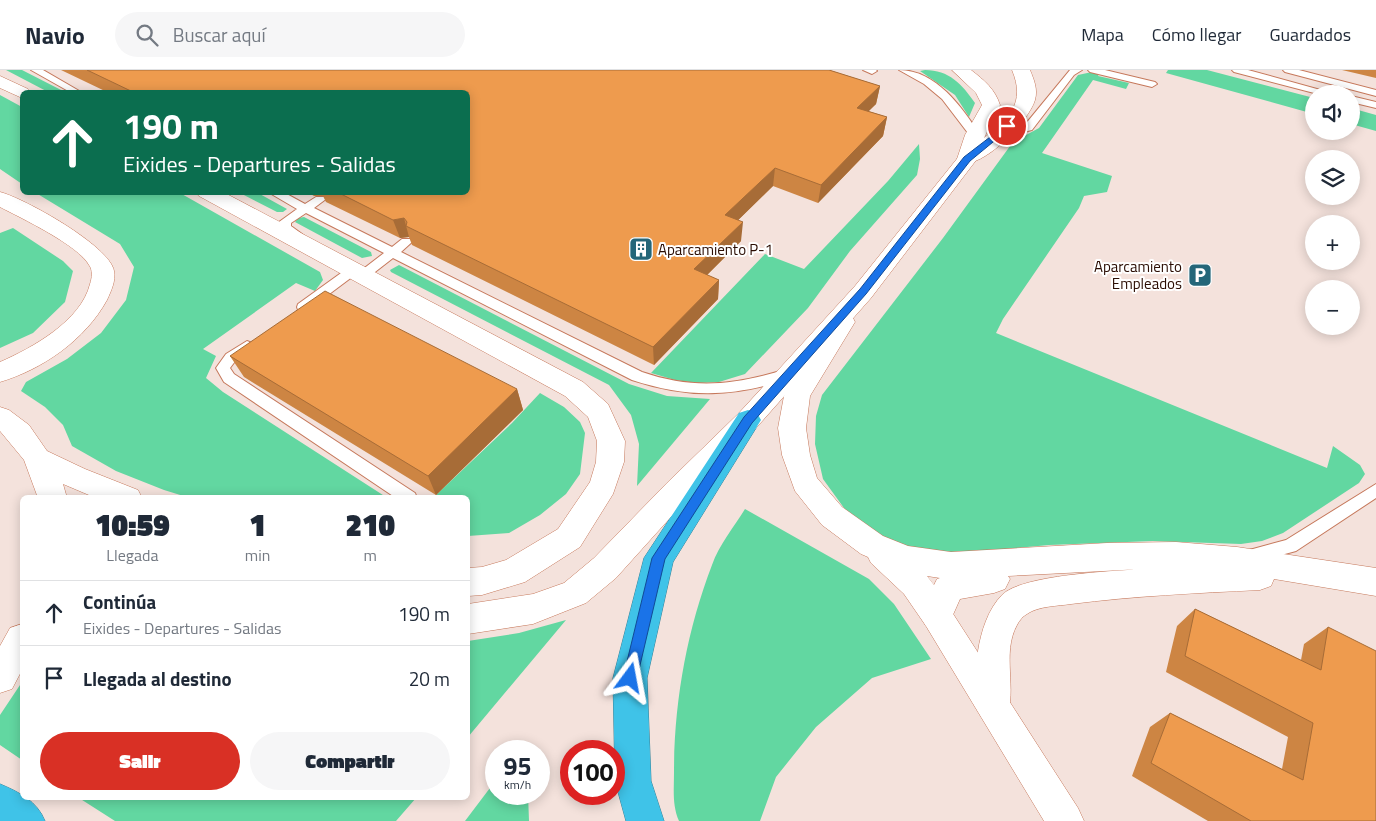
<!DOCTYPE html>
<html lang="es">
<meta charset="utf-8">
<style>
body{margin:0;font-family:"Titillium Web",sans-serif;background:#f6f6f7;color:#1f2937;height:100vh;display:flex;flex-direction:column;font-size:19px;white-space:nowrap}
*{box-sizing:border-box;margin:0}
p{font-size:16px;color:#747a83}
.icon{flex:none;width:28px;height:28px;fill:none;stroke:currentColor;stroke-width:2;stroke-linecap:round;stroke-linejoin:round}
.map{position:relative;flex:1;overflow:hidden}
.details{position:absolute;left:20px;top:425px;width:450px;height:305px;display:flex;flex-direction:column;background:#fff;border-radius:8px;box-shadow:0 2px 12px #0003}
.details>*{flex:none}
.banner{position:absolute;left:20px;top:20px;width:450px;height:105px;border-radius:8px;box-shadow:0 2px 12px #0003;background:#0b6e4f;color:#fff;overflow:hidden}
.buttons{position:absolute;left:1305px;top:15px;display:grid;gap:10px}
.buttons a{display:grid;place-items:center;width:55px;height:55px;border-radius:50%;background:#fff;box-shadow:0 2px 12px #0003;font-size:25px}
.speed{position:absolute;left:485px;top:670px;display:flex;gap:10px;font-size:25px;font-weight:700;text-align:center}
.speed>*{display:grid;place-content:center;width:65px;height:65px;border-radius:50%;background:#fff;box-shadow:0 2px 12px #0003;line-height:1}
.speed small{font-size:12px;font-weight:400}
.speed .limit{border:8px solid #d22;background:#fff;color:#111}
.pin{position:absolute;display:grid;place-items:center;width:42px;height:42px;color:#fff;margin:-21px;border:2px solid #fff;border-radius:50%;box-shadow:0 1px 5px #0007}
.me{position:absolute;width:55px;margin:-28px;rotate:13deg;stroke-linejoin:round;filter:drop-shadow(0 0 4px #0008)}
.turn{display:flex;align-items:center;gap:18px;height:105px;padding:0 20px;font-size:22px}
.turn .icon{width:65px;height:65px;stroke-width:2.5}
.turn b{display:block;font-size:35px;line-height:42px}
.eta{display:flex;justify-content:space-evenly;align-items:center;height:85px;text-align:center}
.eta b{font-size:30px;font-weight:800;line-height:35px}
.primary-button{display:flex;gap:10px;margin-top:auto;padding:10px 20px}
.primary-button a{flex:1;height:58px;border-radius:30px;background:#d93025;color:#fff;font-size:20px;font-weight:800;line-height:58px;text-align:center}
.primary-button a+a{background:#f6f6f7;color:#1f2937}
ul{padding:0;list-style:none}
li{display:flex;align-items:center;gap:15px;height:65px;padding:0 20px;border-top:1px solid #e0e1e3}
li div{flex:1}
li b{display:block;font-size:19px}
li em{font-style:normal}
header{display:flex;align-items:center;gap:30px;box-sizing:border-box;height:70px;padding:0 25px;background:#fff;border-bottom:1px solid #e0e1e3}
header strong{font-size:24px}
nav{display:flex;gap:28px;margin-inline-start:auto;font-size:18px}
.search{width:350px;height:45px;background:#f6f6f7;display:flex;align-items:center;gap:12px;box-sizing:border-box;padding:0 18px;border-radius:28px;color:#747a83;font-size:19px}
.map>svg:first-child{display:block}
.green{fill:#62d7a1}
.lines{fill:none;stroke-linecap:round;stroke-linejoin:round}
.service-casing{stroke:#c6785b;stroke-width:2}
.minor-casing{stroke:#c6785b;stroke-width:1}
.tertiary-casing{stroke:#c6785b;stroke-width:1}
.motorway-casing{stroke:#388398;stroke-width:1}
.service{fill:#fff;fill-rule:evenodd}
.minor{fill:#fff;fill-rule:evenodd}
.tertiary{fill:#fff;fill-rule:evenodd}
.motorway{fill:#3fc3e8;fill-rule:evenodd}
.wall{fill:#cd8543}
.shaded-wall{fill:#a76c37}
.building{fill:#ee9b4e;stroke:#a76c37}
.route{fill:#1a73e8;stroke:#114b97}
.labels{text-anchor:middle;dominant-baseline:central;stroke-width:4;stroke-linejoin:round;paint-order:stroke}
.poi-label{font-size:15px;fill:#2b0d03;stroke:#fff;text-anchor:start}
</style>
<header>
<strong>Navio</strong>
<div class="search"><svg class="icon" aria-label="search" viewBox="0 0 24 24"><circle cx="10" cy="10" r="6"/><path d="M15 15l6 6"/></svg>Buscar aquí</div>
<nav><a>Mapa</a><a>Cómo llegar</a><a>Guardados</a></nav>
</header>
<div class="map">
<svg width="1376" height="751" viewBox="0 0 1376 751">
<rect width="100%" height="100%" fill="#f4e2dc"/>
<path class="green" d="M6,0h16l43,22h-17z
M925,0c24,0 37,14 50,33l-6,14 -14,-22 -35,-24z
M1168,0h39l107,28v16l-148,-41z
M1092,2l7,2 -1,2 31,7 -3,6 -33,-9 -51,73 70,23 -5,16 -23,4 -5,12 -76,111 -7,14 331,135 6,-22 27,19 5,9 -6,9 -76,50 -21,8 -21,3 -88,-3 -104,4 -96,9 -44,-4 -42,-22 -23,-20 -21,-29 -8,-35 1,-28 6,-21 121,-157 70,-96 26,-14 39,-53z
M0,25l22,12v77l-22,-15z
M1351,38l25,7v16l-25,-7z
M919,74l1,15 -3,16 -67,76 -42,57 -63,66 -26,8 -22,1 -22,-3 -24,-7 114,-119 39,15 84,-88z
M36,123h144l140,79 3,8 -8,11 -19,-8 -93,66 13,7 -10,22 17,14 163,105 -196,1 -26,-8 -48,-19 -44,-25 -9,-21 -18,-18 -24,-16 5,-9 41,-23 34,-26 25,-33 8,-33 -14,-23z
M240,123h18l29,16 -4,3h-6z
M304,147l67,35 1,4 -10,2 -67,-36 3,-4z
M13,158l50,33 10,10 -8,31 -32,31 -33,15v-115z
M399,195l230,119 38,12 43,3 -73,87 2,-42 -8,-29 -22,-30 -218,-113 -1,-2z
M540,323l24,14 16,15 5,11 -5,41 -14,20 -26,21 -31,18 -41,3v-38l-29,-1 -3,-2 76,-72z
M745,439l124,70 25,25 37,55 -59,19 -56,49 -40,50 -16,44h-81c-7,-16 -5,-32 -5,-48 0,-71 13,-143 38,-208 7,-20 22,-38 33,-56z
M566,550l-98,117v-96l51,-8z
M22,612v78l-22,-15v-30z
M496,710v14h32l1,27h-64z
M79,728h337l-20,23h-281z"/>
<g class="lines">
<g class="service-casing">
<path id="service" d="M31,0h12l38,22h-11z
M863,0h13l1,1 -5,3z
M899,0c37,0 63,37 81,65l-1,2h-8l-29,-38 -18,-15z
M1070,0h12l-8,5 -42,55 -34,8 -4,-1 -1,-2 1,-2 30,-7z
M1088,0h17l50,12 2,2 -5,3 -62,-15z
M1232,0h16l87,24h-17l-84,-22z
M1283,0h16l77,20v6l-91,-24z
M1351,26l25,6v6l-25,-6z
M268,122h15l22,12 11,-7h8l2,2 -12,9 78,39 10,-8h8l2,3 -11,10 241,120c52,18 93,13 145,-3l5,1 2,4 -2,4c-58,19 -102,21 -160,2l-239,-122 -27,21h-8l-2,-3 2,-3 26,-20 -78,-40 -15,10v3l15,11 -2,3h-8l-15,-9 -2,-9 18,-13z
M352,197l6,4 -2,3 -48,36h-10l-1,-3 1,-3 50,-36z
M247,271l5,2 2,3 -18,14 -6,8 4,6 181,119 2,5h-21l-172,-116 -8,-14 10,-14z
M1376,414v14l-80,53 -48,13 -6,-2 -2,-5 2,-5 44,-12z"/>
</g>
<g class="minor-casing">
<path id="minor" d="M952,0h19c13,10 24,19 29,35l-16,33c25,-19 42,-35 28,-68h18c4,10 8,19 5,30 -6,21 -52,69 -75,63l-3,-4 8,-24 17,-30 -6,-12z
M843,244l9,2 3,6 -45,74 -4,32 4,27 7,23 25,29 41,29 25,10 43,6 156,-9 69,-1 61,5 139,21v28l-102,-17 -3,7 -11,4c-63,3 -126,6 -189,14 -13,2 -33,2 -44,10 -4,2 -8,7 -10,11 -16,29 1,65 -11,93l-12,5 -12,-5c-9,-20 -8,-46 -4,-67 3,-19 10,-42 24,-56 19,-20 111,-24 140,-26l-134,7 2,3 -5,10 -11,4 -34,6 -12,27 -11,5 -11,-5 -22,-32 -33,-31 -3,-6 -7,-3 -39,-29 -27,-34 -13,-36 -4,-27 6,-32 4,-7 46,-73zM927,506l13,2 -3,1 -3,6z"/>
</g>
<g class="tertiary-casing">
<path id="tertiary" d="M0,6l28,13 3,3h-9v6l-22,-10z
M967,83l7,2 3,4 -106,139 -114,129 -70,72 -71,79 -30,25 -53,21 -65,10v-30l65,-10 31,-11 30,-25 73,-75 72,-70 116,-127 105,-131z
M0,122c24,6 110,54 114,79 2,10 -3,20 -7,29 -22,40 -64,69 -107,82v-20c32,-14 81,-41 90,-78 2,-6 3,-14 -1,-19 -11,-20 -68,-47 -89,-58z
M196,122h27l360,190 25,22 17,37 -1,21 -11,32 -33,53 -55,35 -43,13 -14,1v-28l14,-1 24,-7 52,-31 32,-47 6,-20 1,-21 -9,-24 -23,-21 -366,-200z
M0,337l9,3 20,15 18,26 38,18 53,21 4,8h-46l-33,-14 4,14h-29l-14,-38 -24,-29z
M937,531l11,5 130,202 6,13h-40l-118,-195 -5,-10 5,-10z
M22,554v46l-10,19 -12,4v-47l10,-18z"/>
</g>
<g class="motorway-casing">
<path id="motorway" d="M748,340l9,3 4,7 -88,142 -26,116 4,103 13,40h-38l-11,-40 -2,-103 31,-120 95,-145z
M0,714c19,8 37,17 45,37h-45z"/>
</g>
<use href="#service" class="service"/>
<use href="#minor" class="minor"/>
<use href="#tertiary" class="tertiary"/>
<use href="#motorway" class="motorway"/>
</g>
<path class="wall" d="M61,0h768l51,16 -4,18 -8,7 19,6 -4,19 -65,67 -45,-17 -35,34 3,21 -34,34 12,5 -1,19 -64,66 -242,-120 -3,-8 -9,1 -74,-36 -3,-6h-9l-7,-4h161v-100h-361z
M1342,0h34v8z
M230,286l287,33 6,21 -87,85 -192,-118z
M1195,539l106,51 3,-16 24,-17 48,194h-168l-76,-45 18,-49 20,-14 112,56 6,-32 -122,-65 11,-46z"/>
<path class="shaded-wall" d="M880,16l-4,18 -22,22 3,-18z
M887,47l-4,19 -65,67 3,-18z
M775,98l-2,18 -49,48 1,-19z
M404,148l5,19 -9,1 -7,-18z
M743,152l-2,19 -47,47v-19z
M719,210l-1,19 -64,66 -1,-18z
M517,319l6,21 -87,85 -8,-19z"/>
<path class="building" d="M87,0h742l51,16 -23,22 30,9 -66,68 -46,-17 -50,47 18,7 -49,47 25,11 -66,67 -247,-121 1,-4 -3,-4 -11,2 -56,-28h131v-100h-335z
M325,221l192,98 -89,87 -198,-120z
M1195,539l126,61 7,-43 48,24v170h-125l-100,-58 19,-50 133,67 10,-57 -128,-67z"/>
<path class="route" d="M1007,54l4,2 -1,2 -40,33 -104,133 -114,129 -87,136 -28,119 -2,5 -5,2 -5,-2 -2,-5 29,-120 92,-141 116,-128 104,-132z"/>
<defs>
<g id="building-square" transform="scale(1.25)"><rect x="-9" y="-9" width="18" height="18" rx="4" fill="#246679" stroke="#fff"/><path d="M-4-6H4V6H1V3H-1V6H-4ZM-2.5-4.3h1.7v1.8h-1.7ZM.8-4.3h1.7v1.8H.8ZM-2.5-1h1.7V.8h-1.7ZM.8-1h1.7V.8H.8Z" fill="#fff"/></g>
<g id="parking-square" transform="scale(1.25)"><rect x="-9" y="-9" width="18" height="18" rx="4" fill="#246679" stroke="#fff"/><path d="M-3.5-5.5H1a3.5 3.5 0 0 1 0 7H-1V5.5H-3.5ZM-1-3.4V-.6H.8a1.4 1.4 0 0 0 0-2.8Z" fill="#fff"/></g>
</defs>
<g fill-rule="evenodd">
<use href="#building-square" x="641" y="179"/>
<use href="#parking-square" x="1200" y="205"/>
</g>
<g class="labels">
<g class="poi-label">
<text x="658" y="179">Aparcamiento P-1</text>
<text x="1182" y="196" text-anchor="end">Aparcamiento<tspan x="1182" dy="17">Empleados</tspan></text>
</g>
</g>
</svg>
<div class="buttons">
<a><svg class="icon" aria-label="sound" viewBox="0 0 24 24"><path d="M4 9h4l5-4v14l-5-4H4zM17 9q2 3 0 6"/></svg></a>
<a><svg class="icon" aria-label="layers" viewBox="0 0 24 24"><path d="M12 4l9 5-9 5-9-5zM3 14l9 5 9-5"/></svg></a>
<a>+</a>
<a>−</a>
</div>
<div class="speed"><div>95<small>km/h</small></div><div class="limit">100</div></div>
<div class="pin" style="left:1007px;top:56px;background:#d93025"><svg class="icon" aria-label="arrive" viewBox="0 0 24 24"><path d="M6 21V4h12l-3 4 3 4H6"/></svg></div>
<svg class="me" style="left:630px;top:608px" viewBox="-20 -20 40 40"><path d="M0-17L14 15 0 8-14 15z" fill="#1a73e8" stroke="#fff" stroke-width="4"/></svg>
<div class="banner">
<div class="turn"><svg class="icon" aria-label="ahead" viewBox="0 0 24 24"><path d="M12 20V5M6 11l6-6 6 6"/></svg><div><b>190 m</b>Eixides - Departures - Salidas</div></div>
</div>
<section class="details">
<div class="eta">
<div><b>10:59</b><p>Llegada</p></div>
<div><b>1</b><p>min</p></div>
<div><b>210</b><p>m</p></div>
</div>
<ul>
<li><svg class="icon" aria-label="ahead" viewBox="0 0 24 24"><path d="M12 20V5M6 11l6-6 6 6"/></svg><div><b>Continúa</b><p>Eixides - Departures - Salidas</p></div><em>190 m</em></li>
<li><svg class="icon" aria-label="arrive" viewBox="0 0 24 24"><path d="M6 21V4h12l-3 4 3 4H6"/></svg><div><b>Llegada al destino</b></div><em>20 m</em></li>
</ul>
<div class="primary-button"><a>Salir</a><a>Compartir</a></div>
</section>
</div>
